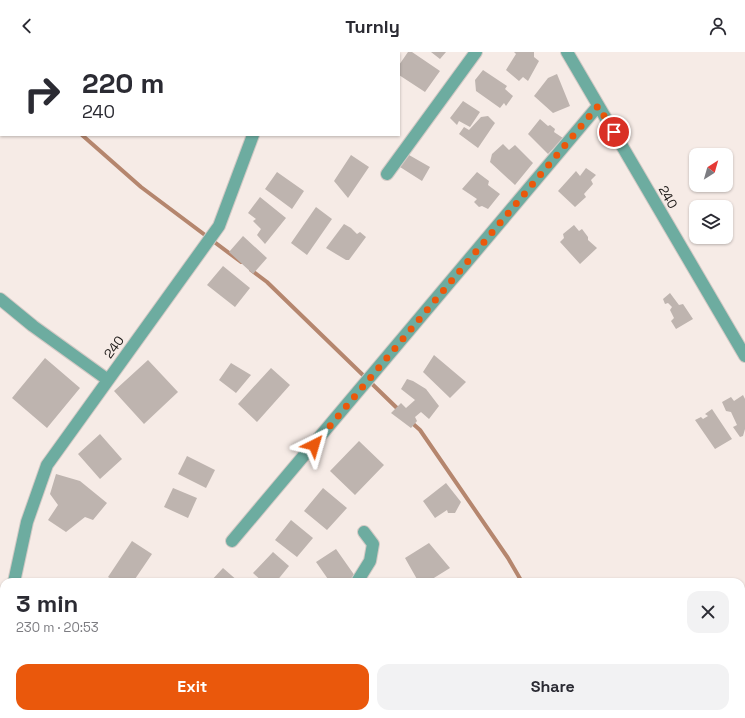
<!DOCTYPE html>
<meta charset="utf-8">
<style>
body{margin:0;font-family:"Space Grotesk",sans-serif;background:#f2f2f3;color:#2b2b33;height:100vh;display:flex;flex-direction:column;font-size:15px;white-space:nowrap}
*{box-sizing:border-box;margin:0}
p{font-size:13px;color:#7c7c81}
.icon{flex:none;width:22px;height:22px;fill:none;stroke:currentColor;stroke-width:2;stroke-linecap:round;stroke-linejoin:round}
.map{position:relative;flex:1;overflow:hidden}
.panel{position:absolute;left:0px;top:526px;width:745px;height:140px;display:flex;flex-direction:column;background:#fff;border-radius:12px 12px 0 0;box-shadow:0 1px 3px #0004}
.panel>*{flex:none}
.banner{position:absolute;left:0px;top:0px;width:400px;height:84px;box-shadow:0 1px 3px #0004;background:#fff;color:#2b2b33;overflow:hidden}
.needle{width:26px;rotate:37deg}
.fabs{position:absolute;left:689px;top:96px;display:grid;gap:8px}
.fabs a{display:grid;place-items:center;width:44px;height:44px;border-radius:8px;background:#fff;box-shadow:0 1px 3px #0004;font-size:20px}
.pin{position:absolute;display:grid;place-items:center;width:34px;height:34px;color:#fff;margin:-17px;border:2px solid #fff;border-radius:50%;box-shadow:0 1px 4px #0007}
.me{position:absolute;width:44px;margin:-22px;rotate:40deg;stroke-linejoin:round;filter:drop-shadow(0 0 3px #0008)}
.turn{display:flex;align-items:center;gap:14px;height:84px;padding:0 16px;font-size:18px}
.turn .icon{width:52px;height:52px;stroke-width:2.5}
.turn b{display:block;font-size:28px;line-height:34px}
.round{display:grid;place-items:center;flex:none;width:42px;height:42px;border-radius:12px;background:#f2f2f3}
.overview{display:flex;align-items:center;justify-content:space-between;height:68px;padding:0 16px}
h1{font-size:24px;font-weight:700;line-height:30px}
.cta{display:flex;gap:8px;margin-top:auto;padding:8px 16px}
.cta a{flex:1;height:46px;border-radius:12px;background:#ea580c;color:#fff;font-size:16px;font-weight:700;line-height:46px;text-align:center}
.cta a+a{background:#f2f2f3;color:#2b2b33}
header{display:flex;justify-content:space-between;align-items:center;height:52px;padding:0 16px;background:#fff;font-size:18px;font-weight:700}
.map>svg:first-child{display:block}
.lines{fill:none;stroke-linecap:round;stroke-linejoin:round}
.stream{stroke:#b5866e;stroke-width:4}
.building{fill:#beb4af}
.minor-casing{stroke:#d3c9c5;stroke-width:14}
.minor{stroke:#6daca0;stroke-width:12}
.route{stroke:#ea580c;stroke-width:7;stroke-dasharray:0 12.6}
.labels{text-anchor:middle;dominant-baseline:central;stroke-width:3;stroke-linejoin:round;paint-order:stroke}
.street-label{font-size:13px;fill:#1c1917;stroke:#f6ebe6}
</style>
<header><svg class="icon" aria-label="back" viewBox="0 0 24 24"><path d="M15 5l-7 7 7 7"/></svg>Turnly<svg class="icon" aria-label="person" viewBox="0 0 24 24"><circle cx="12" cy="8" r="4"/><path d="M4 21q1-7 8-7t8 7"/></svg></header>
<div class="map">
<svg width="745" height="666" viewBox="0 0 745 666">
<rect width="100%" height="100%" fill="#f6ebe6"/>
<g class="lines">
<path class="stream" d="M0,11l1,1
M82,83l59,52 100,75
M251,218l16,12 133,129
M411,370l9,8 88,128 14,24
M599,662l2,4"/>
</g>
<path class="building" d="M408,0h4l28,19 -15,21 -26,-17v-10z
M431,0h15l-6,7z
M514,0h20v5l5,4 -11,20 -5,-4 -4,4 -13,-11 10,-16z
M483,18l24,16 -2,3 8,7 -7,10 -2,-3 -4,5 -24,-17 -1,-11z
M557,22l13,32 -17,7 -19,-17 14,-18z
M463,49l17,11 -10,15 -11,-6 -2,4 -7,-7z
M488,64l7,7 -17,25 -19,-14 5,-7 5,3 12,-13z
M540,67l8,7 2,-1 5,4 -1,3 9,6 -15,16 -20,-20z
M503,92l6,6 6,-5 18,18 -18,22 -25,-23 2,-8z
M351,103l18,12 -21,31 -14,-17z
M409,103l21,12 -8,14 -22,-14z
M586,116l10,7 -5,5 2,4 -9,10 2,3 -11,10 -17,-16 18,-20 4,5z
M277,120l27,19 -12,18 -27,-20z
M477,120l12,9 -1,4 12,9 -12,15 -6,-3 -3,1 -5,-5 3,-3 -15,-10z
M260,145l26,21 -21,26 -8,-9 4,-6 -8,-8 3,-2 -8,-6z
M316,155l16,12 -25,36 -16,-12z
M344,172l7,4 6,6 3,-2 6,5 -17,23h-3l-20,-12z
M574,173l5,6 3,-2 6,8v3l9,8 -17,16 -20,-22 4,-4 -1,-4z
M243,184l24,22 -14,16 -24,-22z
M223,214l27,22 -15,19 -28,-22z
M670,241l9,12 4,-1 10,15 -17,10 -5,-8 3,-3 -4,-8 2,-3 -4,-4 -3,1 -2,-5z
M434,303l32,27 -16,16 -27,-26z
M45,306l35,30 -33,40 -35,-30z
M148,308l30,32 -34,32 -30,-33z
M231,311l20,12 -15,18 -17,-13z
M271,316l19,17 -33,37 -19,-18z
M407,327l6,2 13,8 13,17 -10,13 -8,-7 -6,5 2,4 -6,7 -20,-15 10,-10 5,5 9,-8 -14,-11z
M743,343l2,4v30l-2,7 -3,1 -7,-10 4,-2 -6,-13 -5,-1 -4,-9 9,-5 3,4z
M712,357l20,30 -17,10 -20,-29 6,-3 2,2 5,-3 -3,-2z
M100,382l22,25 -22,20 -22,-25z
M359,389l25,24 -29,30 -25,-24z
M187,404l28,14 -9,18 -28,-14z
M56,422l24,7 27,22 -14,17 -8,-3 -19,15 -18,-12 10,-15 -8,-11z
M446,431l15,19 -6,11h-7l-1,-3 -12,8 -12,-17z
M173,436l24,10 -9,20 -24,-11z
M323,436l24,20 -20,22 -23,-19z
M291,468l22,18 -16,19 -22,-17z
M132,489l20,13 -19,28h-17l-8,-5z
M429,491l21,25 -21,13h-11l-13,-23z
M336,497l19,27 -9,6h-16l-14,-20z
M273,500l16,14 -13,16h-13l-10,-9z
M223,516l16,14h-29z
M4,620v39l-4,-5v-32z
M6,662h35l2,4h-34z
M111,662h49l2,4h-50z
M184,662h16l2,4 6,-3 2,3h-32z
M538,662h18l3,4h-29z"/>
<g class="lines">
<g class="minor-casing">
<path id="minor" d="M224,0l2,1
M567,0l178,304
M286,1l1,-1
M387,122l89,-122
M0,247l33,27 75,54
M232,489l366,-435
M14,530l13,-60 20,-57 172,-239 34,-91
M357,530l13,-21 3,-17 -9,-12
M0,559l4,-8
M100,662l3,4
M370,662l2,4"/>
</g>
<use href="#minor" class="minor"/>
</g>
<g class="lines">
<path class="route" d="M314,393l284,-339 16,26"/>
</g>
<g class="labels">
<g class="street-label">
<text transform="translate(668 145) rotate(60)">240</text>
<text transform="translate(114 295) rotate(-54)">240</text>
</g>
</g>
</svg>
<div class="fabs">
<a><svg class="needle" viewBox="-14 -14 28 28"><path d="M0-13l5 13h-10z" fill="#e53935"/><path d="M0 13l5-13h-10z" fill="#7c7c81"/></svg></a>
<a><svg class="icon" aria-label="layers" viewBox="0 0 24 24"><path d="M12 4l9 5-9 5-9-5zM3 14l9 5 9-5"/></svg></a>
</div>
<div class="pin" style="left:614px;top:80px;background:#d93025"><svg class="icon" aria-label="arrive" viewBox="0 0 24 24"><path d="M6 21V4h12l-3 4 3 4H6"/></svg></div>
<svg class="me" style="left:314px;top:393px" viewBox="-20 -20 40 40"><path d="M0-17L14 15 0 8-14 15z" fill="#ea580c" stroke="#fff" stroke-width="4"/></svg>
<div class="banner">
<div class="turn"><svg class="icon" aria-label="right" viewBox="0 0 24 24"><path d="M7 20v-9h11M14 6l5 5-5 5"/></svg><div><b>220 m</b>240</div></div>
</div>
<section class="panel">
<div class="overview"><div><h1>3 min</h1><p>230 m · 20:53</p></div><a class="round"><svg class="icon" aria-label="close" viewBox="0 0 24 24"><path d="M6 6l12 12M18 6L6 18"/></svg></a></div>
<div class="cta"><a>Exit</a><a>Share</a></div>
</section>
</div>
